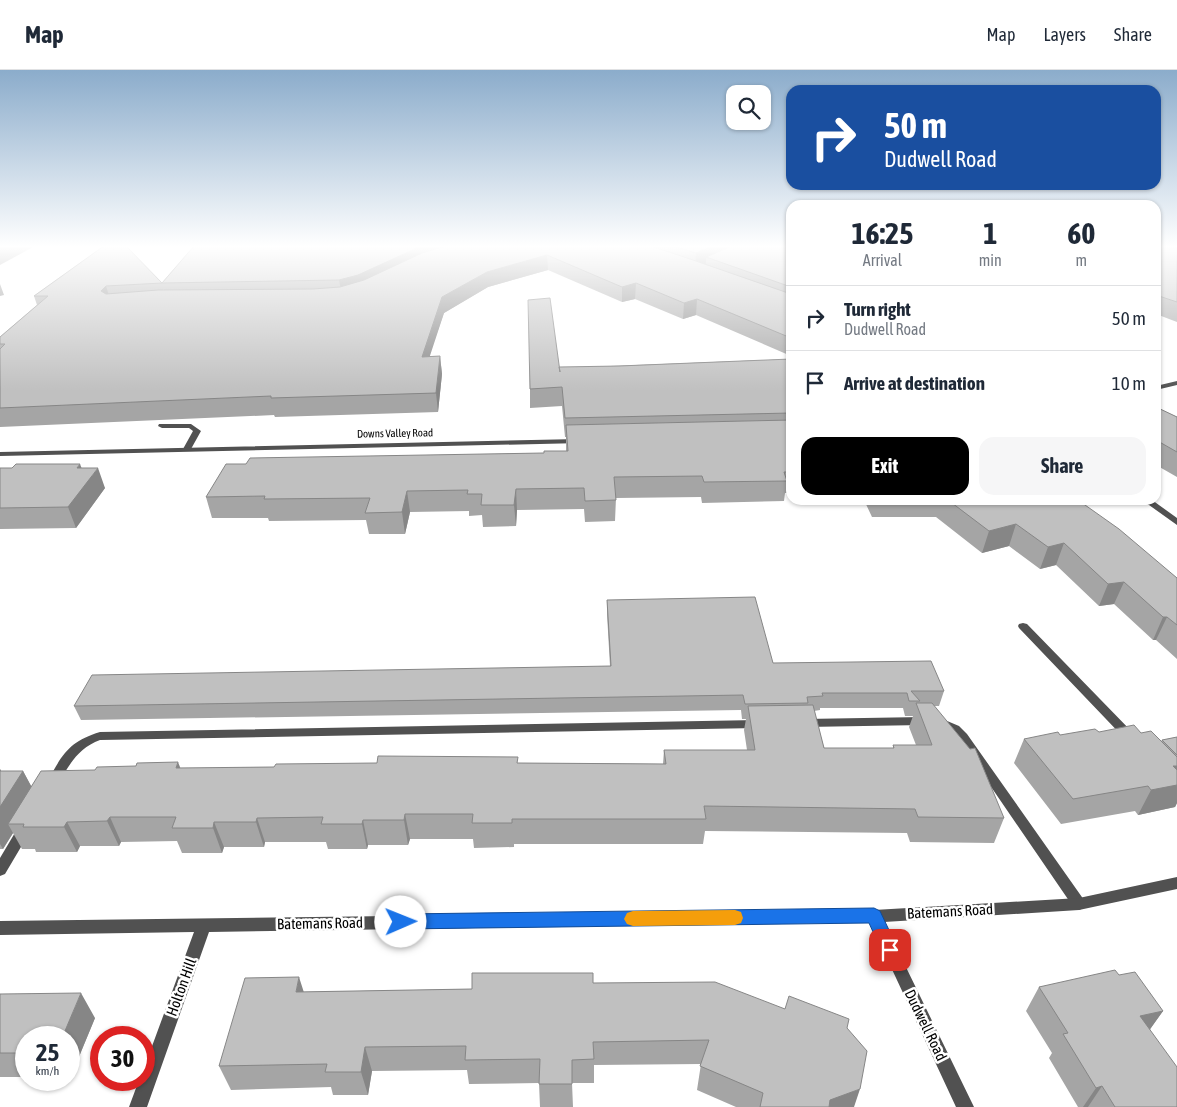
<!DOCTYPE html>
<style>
body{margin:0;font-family:"Asap Condensed",sans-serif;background:#f6f6f7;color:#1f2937;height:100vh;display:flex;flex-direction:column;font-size:19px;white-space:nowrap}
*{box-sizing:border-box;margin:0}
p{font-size:16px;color:#747a83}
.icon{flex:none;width:28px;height:28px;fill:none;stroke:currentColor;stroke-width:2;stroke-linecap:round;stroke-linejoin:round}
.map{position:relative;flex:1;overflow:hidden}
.side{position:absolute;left:786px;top:130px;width:375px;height:305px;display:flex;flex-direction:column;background:#fff;border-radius:15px;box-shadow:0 1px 4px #0004}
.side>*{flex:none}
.banner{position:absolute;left:786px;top:15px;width:375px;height:105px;border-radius:15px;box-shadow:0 1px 4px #0004;background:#1a4fa0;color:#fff;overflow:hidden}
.controls{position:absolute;left:726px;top:15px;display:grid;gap:10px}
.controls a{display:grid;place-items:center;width:45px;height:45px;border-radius:10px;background:#fff;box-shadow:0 1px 4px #0004;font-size:25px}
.speed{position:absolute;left:15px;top:956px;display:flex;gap:10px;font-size:25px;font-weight:700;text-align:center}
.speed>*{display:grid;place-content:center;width:65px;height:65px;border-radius:50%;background:#fff;box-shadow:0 1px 4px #0004;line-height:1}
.speed small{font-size:12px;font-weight:400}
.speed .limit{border:8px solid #d22;background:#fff;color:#111}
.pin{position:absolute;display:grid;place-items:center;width:42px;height:42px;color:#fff;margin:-21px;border-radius:10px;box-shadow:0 2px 8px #0006}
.me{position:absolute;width:55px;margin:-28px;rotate:89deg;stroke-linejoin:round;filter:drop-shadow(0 0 4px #0008)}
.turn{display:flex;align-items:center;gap:18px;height:105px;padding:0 15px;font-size:22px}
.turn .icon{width:65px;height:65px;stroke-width:2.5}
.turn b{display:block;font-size:35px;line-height:42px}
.eta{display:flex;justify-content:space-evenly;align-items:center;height:85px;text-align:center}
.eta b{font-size:30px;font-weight:700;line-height:35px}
.action{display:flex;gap:10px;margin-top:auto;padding:10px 15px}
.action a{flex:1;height:58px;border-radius:15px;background:#000;color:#fff;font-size:20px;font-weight:700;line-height:58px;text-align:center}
.action a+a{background:#f6f6f7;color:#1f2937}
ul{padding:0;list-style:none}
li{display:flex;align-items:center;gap:15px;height:65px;padding:0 15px;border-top:1px solid #e0e1e3}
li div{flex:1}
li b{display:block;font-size:19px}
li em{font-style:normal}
header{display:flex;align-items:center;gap:30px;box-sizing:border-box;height:70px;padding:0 25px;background:#fff;border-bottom:1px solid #e0e1e3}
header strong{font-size:24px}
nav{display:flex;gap:28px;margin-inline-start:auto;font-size:18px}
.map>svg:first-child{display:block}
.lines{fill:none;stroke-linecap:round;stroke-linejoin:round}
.lane{fill:#515151;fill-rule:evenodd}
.street{fill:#515151;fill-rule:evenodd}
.wall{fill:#a5a5a5;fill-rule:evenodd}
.shaded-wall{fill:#868686}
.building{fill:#c0c0c0;stroke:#868686}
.route{fill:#1a73e8;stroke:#114b97}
.slow{fill:#f59e0b}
.labels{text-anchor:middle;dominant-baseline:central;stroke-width:5;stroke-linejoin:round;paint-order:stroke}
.far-street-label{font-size:11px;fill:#000;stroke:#fff}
.near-street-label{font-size:15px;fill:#000;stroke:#fff}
</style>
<header>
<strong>Map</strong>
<nav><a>Map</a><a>Layers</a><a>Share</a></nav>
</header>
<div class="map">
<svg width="1177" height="1037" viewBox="0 0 1177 1037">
<rect width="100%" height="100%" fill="#fff"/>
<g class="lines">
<path class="lane" d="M159,354h32l10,7 -10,18 -4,2 -4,-2 10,-18 -4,-3h-27l-4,-2z
M1023,553l4,1 108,111 2,3 -2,3 -4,1 -4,-1 -108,-113 -1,-2 1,-2z
M923,647l4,1 2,3 -2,3 -4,1 -118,2 -4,-1 -2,-3 2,-3 4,-1z
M940,648l19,8 8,8 117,166 2,4 -2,4 -5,2 -5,-2 -115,-168 -8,-8 -15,-7 -2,-3 2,-3z
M758,650l4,1 2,3 -2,3 -4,1 -658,12c-22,8 -31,25 -42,44l-4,2 -4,-2 -2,-3c14,-27 22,-40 52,-49z
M24,755l5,1 2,4 -26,44 -5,2v-18l19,-32z"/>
<path class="street" d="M1177,311v4l-21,5v-4z
M579,369h3v4l-582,13v-4z
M1142,430h10l25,18v7z
M1177,807v12l-98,21 -195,12 90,185h-18l-86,-185 -661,10 -62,175h-18l10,-27h5v-12l50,-136 -194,3v-14l874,-11 205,-12z"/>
</g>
<path class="wall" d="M194,176h597v110l-95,-41 -13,4 -48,-20 -13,3 -74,-32 -60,17 -44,26 -15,43h11l2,18 -4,38 -163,5 -1,-2 -274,12v-90l37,-32 -3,-9 67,-48 61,35 2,7 -2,-7z
M1156,176h21v76l-21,-8z
M791,289v134h-6l-1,8 -82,2 -1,-6 -85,1 -1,23 -30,1 -1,-13 -67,1 -1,16 -33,1 -1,-12 -13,1v-5l-59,1 -5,22h-36l-3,-14 -97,1 -1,-3h-56l-6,-21 360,-46v-14h-1l-3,-31 -32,2v-19l29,-21z
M1156,337l21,10v60l-21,-12z
M0,398h82l23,20 -29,40 -76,1z
M864,430h214l99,78v81l-21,-19h-3l-39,-36 -15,2 -43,-41 -16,4 -31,-23 -27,7 -46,-36h-64z
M607,530l166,63 171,28 -5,15h-5l70,112 -10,25 -84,-1 -3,-9 -202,-2 -2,13h-189v3l-40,1 -1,-9h-63l-2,6h-40l-1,4h-39l-2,-7h-61l-1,5h-40l-2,6h-40l-5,-12 -56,1 -2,4h-39l-3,6h-41l-1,-3h-13l-9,-16 -10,16h-3v-80l1,2h22l8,15 64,-16 423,-7 145,1 1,-14h83l-3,-20 2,-11h-4l-1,-9 -660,10 -7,-14 536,-40 -3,-52zM820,638h83l2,8h8l-4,11 7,18h-23v3h-69l-10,-37 6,-1z
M1099,662l42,1 20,8 1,-1 15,-3v66l-2,4 -37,8 -3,-4 -74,13 -47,-61 10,-24z
M1119,905l44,36 -13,18 27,78h-99l-29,-49 3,-5 -26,-42 13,-24z
M593,913l192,26 62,19 7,79h-118l-39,-17 4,-26 -107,1v18h-22l1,24h-33l-1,-24 -70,1 -2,-14 -95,1 -4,24h-35l-2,-8 -100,3 -12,-24 85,-74 168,-3z
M0,924l95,24 -24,58h-2v-38h-43v39h-26z"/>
<path class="shaded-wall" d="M0,176h35l-35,19z
M421,176h51l-130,49 -3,-15z
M713,176h34l-41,11v7l-11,4 1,-15z
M547,185l1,15 -60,17 -44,26 -20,61 -2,-17 20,-60 45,-25z
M636,213l-1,16 -13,3v-15z
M0,214l4,11 -4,1z
M106,216l5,16 -10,-11z
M697,229l-1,16 -13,4 1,-16z
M440,286l2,18 -4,38 -2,-19z
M80,394l7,18 11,-14 7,20 -29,40 -8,-21 9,-39z
M516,419l1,21 -1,16 -2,-21z
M407,421l3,21 -5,22 -3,-22z
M1016,454l-7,22 -27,7 7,-22z
M1064,473l-8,22 -16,4 8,-22z
M1124,512l-10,22 -15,2 9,-22z
M1163,547h4l-11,23h-3z
M178,692l10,25 -12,-19z
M1173,696h4v37l-2,4 -37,8 13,-25z
M0,699l11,20 12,-18 13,24 -28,29 5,9 -10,16 -3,-5z
M405,744l5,25 -2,6 -4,-25z
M110,747l11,25 -2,4 -12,-25z
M257,748l8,24 -1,5 -8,-25z
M363,750l5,25 -1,4 -5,-25z
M67,752l13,24 -3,6 -13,-25z
M214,752l10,25 -2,6 -9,-25z
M299,907l8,25 -11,-10z
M81,923l14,25 -24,58 -2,-3v-35h-7z
M1163,941l-17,24 -6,-19z
M365,977l7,24 -4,24 -7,-23z
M1102,1016l-14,21h-5l13,-19z
M860,1019l-6,18h-26l2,-7z"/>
<path class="building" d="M105,176h21l36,37 -56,3 -5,5 5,3 52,-4 155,-1 27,-2 24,-7 58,-27 23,-7h206l42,14 98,34v44l-94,-39 -13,4 -48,-20 -14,4 -75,-32 -60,17 -45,25 -20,60 18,-1 -4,37 -165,5v-2l-271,12v-59l5,-5h-5v-7l48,-41h-14l67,-48z
M194,176h227l-4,2 -59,27 -19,5 -177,3z
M673,176h40l-17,7z
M732,176h59v41l-85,-30z
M1156,176h21v56l-21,-7z
M550,228l10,74 -1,-5 60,-1 172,-7v54l-226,5 -3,-31 -32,2 -2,-89z
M1156,337l21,10v35l-21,-12z
M791,350v52h-7l3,9 -83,1 -2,-6 -88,1 2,23 -31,1 -1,-13 -68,1 -2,16h-33l1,-11h-15l1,-4 -61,1 -5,21 -37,1 5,-15 -106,1 1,-3 -59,1 20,-33h20l4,-6 294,-5v-2h24l-2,-26z
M16,394h64l-3,4h21l-30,39 -68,1v-40h12z
M948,430h130l41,29 58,49v47l-10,-8h-4l-39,-35 -16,2 -44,-41 -16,4 -32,-23 -27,7z
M755,527l18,66 158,-2 13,30h-33l9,10h-11l-2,-8h-85l1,3 -16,1 1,6 -63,1 -2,-9 -669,11 18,-31 519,-9 -4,-66z
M916,633h16l38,46 5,-1 29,70 -86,-1 -3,-8 -211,-3 2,13h-194v4h-40l1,-9h-68l-1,6h-41l-1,4h-41l2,-7 -66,1 -1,4h-42l-1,6h-41l4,-11h-66l-3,4 -40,1 -3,5h-41l1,-3h-16l33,-53 54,-1 2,-3 39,-1 1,-3 41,-1 -2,6 98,-1 2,-3 101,-1 1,-7 140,1 -1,6 149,1 -2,-14h91l-7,-44 65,-1 11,43h70l-1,-3h39z
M1134,655l7,8 10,-2 26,26v9h-4l4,4v15l-26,5 -3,-4 -75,13 -49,-60 34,-7 2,3 35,-6 4,3z
M1177,667v18l-15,-15z
M0,701h23l-23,36z
M1115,900l4,5 16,-3 28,39 -23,5 37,51v40h-62l-13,-21 -6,2 -33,-54 5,-1 -29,-46z
M472,903h121v10l122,-1 70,27 4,-13 60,23 -2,9 20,23 -7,38 -30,11 -1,7h-69l3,-14 -63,-27 9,-26 -116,2 1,17 -22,1v24h-33l1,-25 -75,1 1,-14 -101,1 -4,25h-36l2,-8 -108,2 26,-88 54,-1 -3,15 176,-3z
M81,923l-19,45h-36v15h-26v-59z"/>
<linearGradient id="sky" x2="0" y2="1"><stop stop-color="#8baccb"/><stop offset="0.55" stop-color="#fff"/><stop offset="1" stop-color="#fff" stop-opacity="0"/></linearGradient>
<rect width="1177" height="321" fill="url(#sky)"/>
<path class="route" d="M874,838l6,3 16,34 3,5 -3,6 -6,2 -6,-2 -15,-33 -468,6 -6,-2 -3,-5 3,-6 6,-2z"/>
<path class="slow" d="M735,840l6,2 2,6 -2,5 -6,2 -102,1 -6,-2 -3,-5 3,-6 6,-2z"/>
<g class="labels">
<g class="far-street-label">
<text transform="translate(395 363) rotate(-1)">Downs Valley Road</text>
</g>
<g class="near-street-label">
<text transform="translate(950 841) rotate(-3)">Batemans Road</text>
<text transform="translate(320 853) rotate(-1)">Batemans Road</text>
<text transform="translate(181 917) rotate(-70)">Holton Hill</text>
<text transform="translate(926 955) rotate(64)">Dudwell Road</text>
</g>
</g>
</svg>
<div class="controls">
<a><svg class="icon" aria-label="search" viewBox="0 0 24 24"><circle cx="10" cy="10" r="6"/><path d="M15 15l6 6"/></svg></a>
</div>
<div class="speed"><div>25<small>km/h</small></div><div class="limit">30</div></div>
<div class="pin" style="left:890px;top:880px;background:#d93025"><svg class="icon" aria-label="arrive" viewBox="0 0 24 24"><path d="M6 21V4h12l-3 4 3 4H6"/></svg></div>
<svg class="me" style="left:401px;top:852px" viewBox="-20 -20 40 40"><circle r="19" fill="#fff"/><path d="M0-13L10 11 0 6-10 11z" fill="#1a73e8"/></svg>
<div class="banner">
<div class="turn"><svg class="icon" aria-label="right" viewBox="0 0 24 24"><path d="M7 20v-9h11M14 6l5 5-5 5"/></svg><div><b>50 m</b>Dudwell Road</div></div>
</div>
<section class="side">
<div class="eta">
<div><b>16:25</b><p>Arrival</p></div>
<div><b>1</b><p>min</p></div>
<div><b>60</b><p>m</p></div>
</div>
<ul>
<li><svg class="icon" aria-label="right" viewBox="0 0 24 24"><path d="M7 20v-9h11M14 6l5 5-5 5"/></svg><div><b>Turn right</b><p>Dudwell Road</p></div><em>50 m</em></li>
<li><svg class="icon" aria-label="arrive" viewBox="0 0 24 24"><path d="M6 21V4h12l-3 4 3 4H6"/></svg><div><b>Arrive at destination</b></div><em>10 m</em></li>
</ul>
<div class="action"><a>Exit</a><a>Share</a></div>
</section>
</div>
